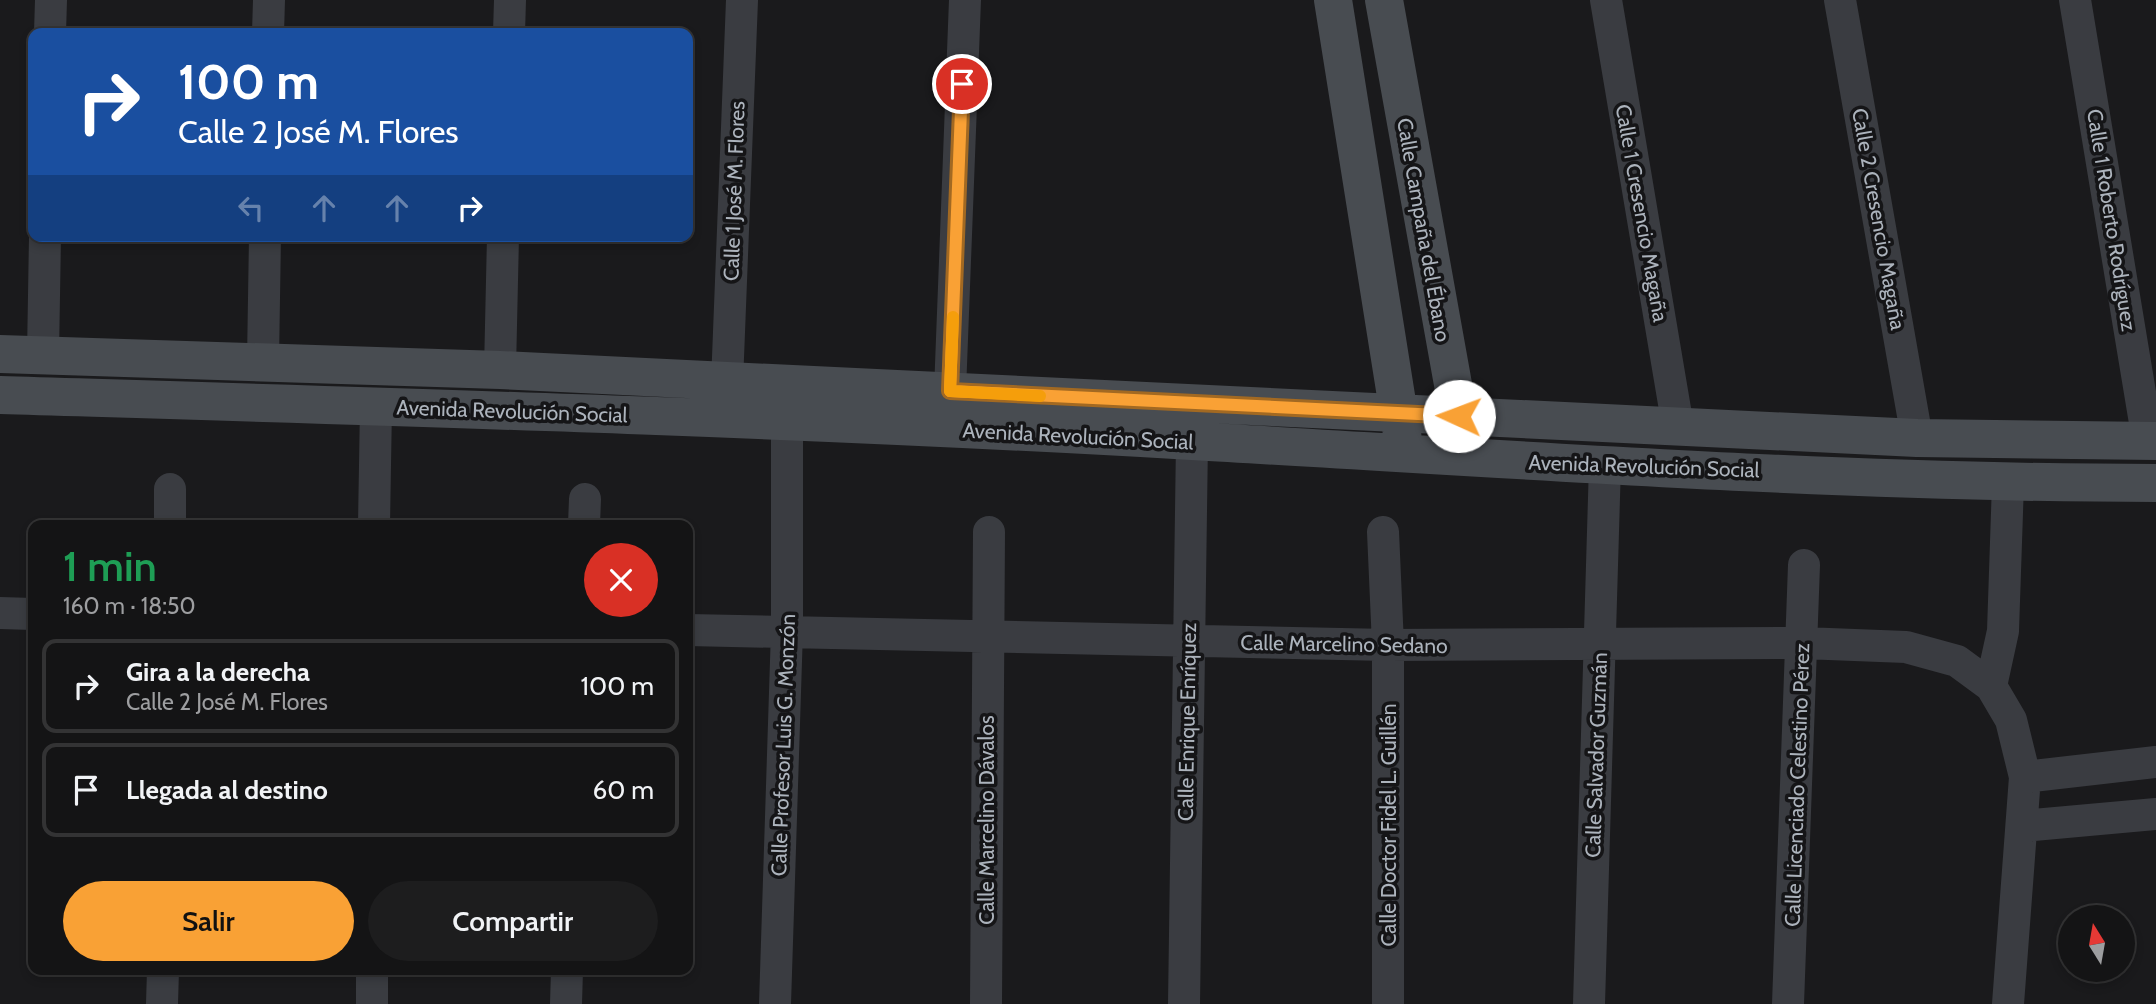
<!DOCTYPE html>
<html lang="es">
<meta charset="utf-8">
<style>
body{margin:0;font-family:Cabin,sans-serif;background:#1d1d1e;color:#f1f3f6;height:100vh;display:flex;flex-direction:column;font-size:26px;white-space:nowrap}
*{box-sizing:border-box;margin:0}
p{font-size:23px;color:#9d9ea0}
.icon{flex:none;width:38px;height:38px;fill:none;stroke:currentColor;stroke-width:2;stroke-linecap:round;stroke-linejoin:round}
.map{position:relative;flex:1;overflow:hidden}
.side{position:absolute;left:28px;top:520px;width:665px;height:455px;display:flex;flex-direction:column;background:#141415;border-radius:14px;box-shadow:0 4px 10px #0003,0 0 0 2px #333334}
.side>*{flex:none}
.banner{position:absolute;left:28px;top:28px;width:665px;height:214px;border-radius:14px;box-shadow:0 4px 10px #0003,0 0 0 2px #333334;background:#1a4fa0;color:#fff;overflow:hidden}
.needle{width:46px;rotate:349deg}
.tools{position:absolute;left:2058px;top:905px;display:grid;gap:14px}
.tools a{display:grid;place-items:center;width:77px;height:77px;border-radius:50%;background:#141415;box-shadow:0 4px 10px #0003,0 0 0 2px #333334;font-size:35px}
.pin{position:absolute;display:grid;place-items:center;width:60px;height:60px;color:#fff;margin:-30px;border:4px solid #fff;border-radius:50%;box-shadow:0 2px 7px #0007}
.me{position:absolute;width:77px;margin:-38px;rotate:272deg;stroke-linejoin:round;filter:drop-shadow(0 0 5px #0008)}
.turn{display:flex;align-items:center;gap:24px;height:147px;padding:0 35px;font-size:32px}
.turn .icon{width:91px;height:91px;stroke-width:2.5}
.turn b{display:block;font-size:49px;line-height:60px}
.lanes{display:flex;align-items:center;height:66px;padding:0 35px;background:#0003;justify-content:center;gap:35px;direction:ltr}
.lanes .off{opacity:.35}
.round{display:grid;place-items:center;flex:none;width:74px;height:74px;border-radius:37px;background:#1d1d1e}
.head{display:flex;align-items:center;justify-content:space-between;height:119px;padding:0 35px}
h1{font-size:42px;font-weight:600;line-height:52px;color:#1e9e55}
.cta{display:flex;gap:14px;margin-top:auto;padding:14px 35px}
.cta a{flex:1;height:80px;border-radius:42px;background:#f9a135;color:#111;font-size:28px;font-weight:600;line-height:80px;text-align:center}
.cta a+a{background:#1d1d1e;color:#f1f3f6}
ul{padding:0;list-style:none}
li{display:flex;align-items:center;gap:21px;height:94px;margin:0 14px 10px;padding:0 21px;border:4px solid #333334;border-radius:14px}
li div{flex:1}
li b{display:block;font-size:26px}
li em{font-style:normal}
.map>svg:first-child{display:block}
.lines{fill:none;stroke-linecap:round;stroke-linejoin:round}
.street{stroke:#3a3c41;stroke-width:32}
.secondary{stroke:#484c51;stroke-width:38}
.route-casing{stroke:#a26922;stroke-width:18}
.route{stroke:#f9a135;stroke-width:12}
.slow{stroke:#f59e0b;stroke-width:12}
.labels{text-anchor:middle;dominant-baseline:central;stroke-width:7;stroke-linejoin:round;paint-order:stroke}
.street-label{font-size:21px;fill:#acb3bc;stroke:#151517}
</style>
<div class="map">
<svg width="2156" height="1004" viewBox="0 0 2156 1004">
<rect width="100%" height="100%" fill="#1a1a1c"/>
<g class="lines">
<path class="street" d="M1606,0l72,427
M1840,0l77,438
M2075,0l73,441
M50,33l1,-33
M268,33l1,-33
M509,33l1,-33
M43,355l2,-119
M263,361l2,-125
M500,370l3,-134
M727,383l15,-383
M950,391l15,-391
M2008,483l-5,148 -12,55 20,34 14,57 -17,227
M170,525v-36
M374,525l2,-119
M584,525l1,-26
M1383,532l5,113v359
M0,613l33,1
M688,630l700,15 415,-2 103,4 51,14 34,25
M2025,777l131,-15
M2022,826l134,-12
M162,1004l1,-34
M372,1004v-34
M566,1004l1,-34
M775,1004l12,-374v-208
M986,1004l3,-472
M1184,1004l8,-563
M1589,1004l16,-540
M1788,1004l16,-439"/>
<path class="secondary" d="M1333,0l70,440
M1384,0l79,440
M0,354l500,16 1417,68 239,3
M0,395c397,12 795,23 1192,46 321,18 642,42 964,42"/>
</g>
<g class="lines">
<g class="route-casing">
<path id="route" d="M962,84l-12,307 509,25"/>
</g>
<use href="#route" class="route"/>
<path class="slow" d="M953,317l-3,74 90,5"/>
</g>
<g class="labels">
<g class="street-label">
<text transform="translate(734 191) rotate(-88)">Calle 1 José M. Flores</text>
<text transform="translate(1642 213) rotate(80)">Calle 1 Cresencio Magaña</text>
<text transform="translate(1879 219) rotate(80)">Calle 2 Cresencio Magaña</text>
<text transform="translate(2112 220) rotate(81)">Calle 1 Roberto Rodríguez</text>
<text transform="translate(1424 230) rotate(80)">Calle Campaña del Ébano</text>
<text transform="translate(512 411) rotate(2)">Avenida Revolución Social</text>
<text transform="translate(1078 436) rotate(3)">Avenida Revolución Social</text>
<text transform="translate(1644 466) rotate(2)">Avenida Revolución Social</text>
<text transform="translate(1344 644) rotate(1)">Calle Marcelino Sedano</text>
<text transform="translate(1187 722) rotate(-89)">Calle Enrique Enríquez</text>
<text transform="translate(783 745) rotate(-88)">Calle Profesor Luis G. Monzón</text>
<text transform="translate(1596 755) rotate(-88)">Calle Salvador Guzmán</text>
<text transform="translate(1797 785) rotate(-88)">Calle Licenciado Celestino Pérez</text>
<text transform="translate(986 820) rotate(-90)">Calle Marcelino Dávalos</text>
<text transform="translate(1388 825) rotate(-90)">Calle Doctor Fidel L. Guillén</text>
</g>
</g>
</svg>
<div class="tools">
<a><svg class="needle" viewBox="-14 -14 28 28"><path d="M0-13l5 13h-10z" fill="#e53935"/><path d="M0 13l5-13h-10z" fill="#9d9ea0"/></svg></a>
</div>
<div class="pin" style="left:962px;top:84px;background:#d93025"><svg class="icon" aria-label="arrive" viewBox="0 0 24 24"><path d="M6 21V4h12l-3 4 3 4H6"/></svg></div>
<svg class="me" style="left:1459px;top:416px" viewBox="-20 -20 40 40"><circle r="19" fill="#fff"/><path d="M0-13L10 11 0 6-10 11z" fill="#f9a135"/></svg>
<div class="banner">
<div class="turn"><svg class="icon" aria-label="right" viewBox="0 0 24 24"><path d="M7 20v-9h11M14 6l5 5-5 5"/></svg><div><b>100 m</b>Calle 2 José M. Flores</div></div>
<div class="lanes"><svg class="icon off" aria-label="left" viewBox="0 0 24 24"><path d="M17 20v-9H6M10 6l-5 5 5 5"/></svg><svg class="icon off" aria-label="ahead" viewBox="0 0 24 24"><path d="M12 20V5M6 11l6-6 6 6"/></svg><svg class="icon off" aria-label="ahead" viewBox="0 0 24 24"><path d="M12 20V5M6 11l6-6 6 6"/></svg><svg class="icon" aria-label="right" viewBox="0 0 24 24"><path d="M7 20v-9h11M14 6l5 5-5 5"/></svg></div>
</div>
<section class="side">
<div class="head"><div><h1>1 min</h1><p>160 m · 18:50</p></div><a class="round" style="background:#d93025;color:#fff"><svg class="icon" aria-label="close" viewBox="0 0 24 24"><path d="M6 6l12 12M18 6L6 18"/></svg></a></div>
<ul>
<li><svg class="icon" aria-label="right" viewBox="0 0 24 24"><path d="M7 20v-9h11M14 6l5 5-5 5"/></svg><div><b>Gira a la derecha</b><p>Calle 2 José M. Flores</p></div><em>100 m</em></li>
<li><svg class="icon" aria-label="arrive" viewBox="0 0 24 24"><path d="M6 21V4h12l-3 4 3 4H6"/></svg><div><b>Llegada al destino</b></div><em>60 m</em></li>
</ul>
<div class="cta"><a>Salir</a><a>Compartir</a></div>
</section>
</div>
